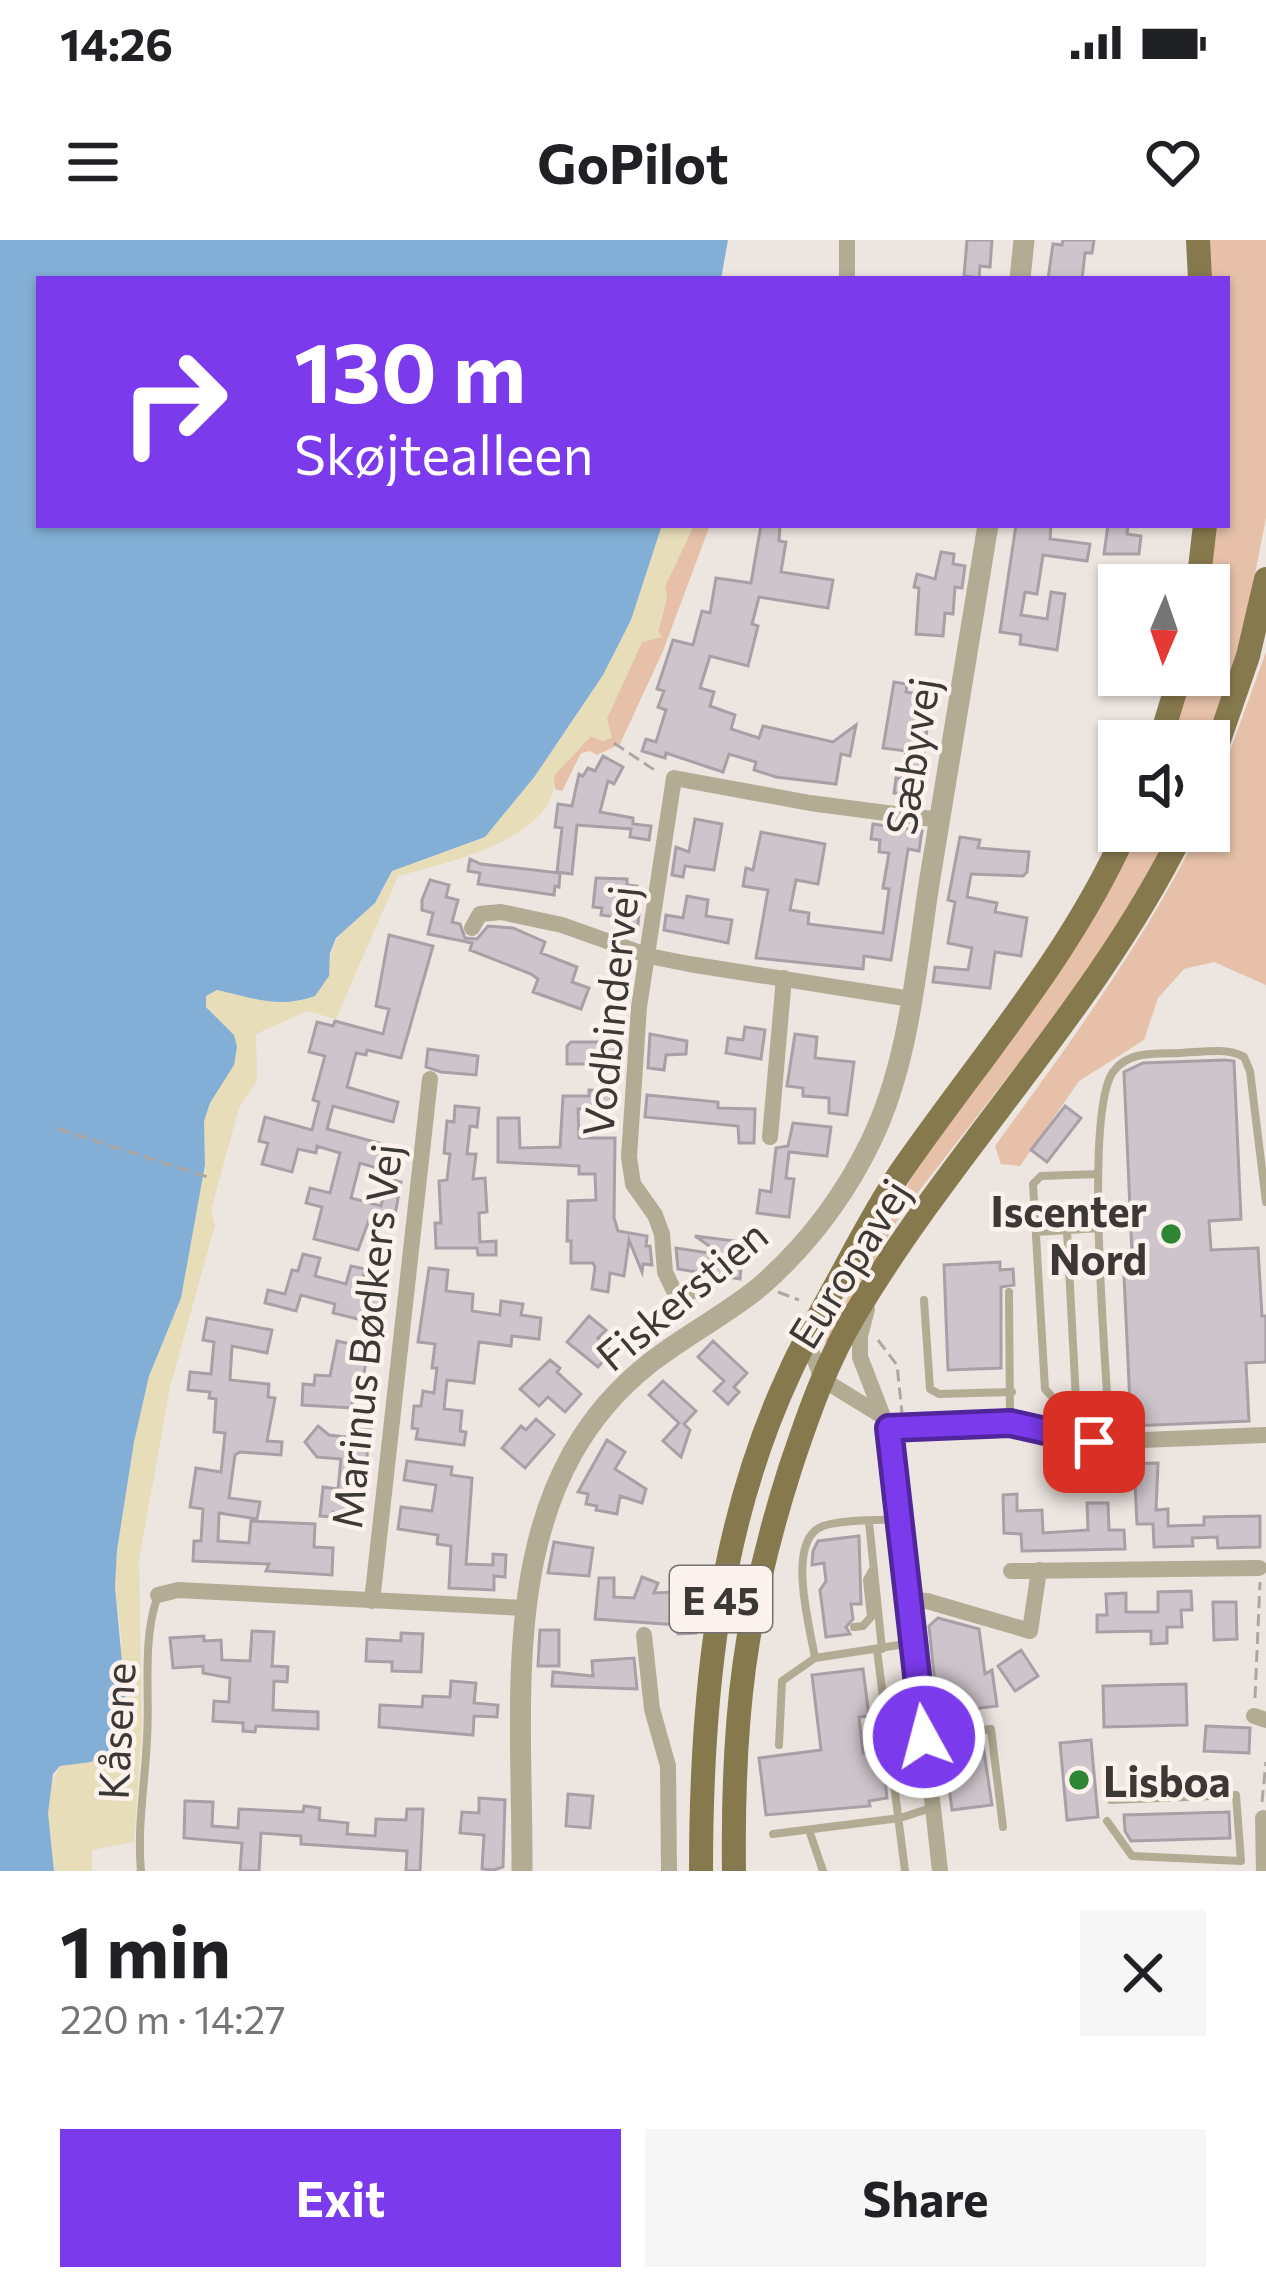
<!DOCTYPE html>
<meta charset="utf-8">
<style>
body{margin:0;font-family:Commissioner,sans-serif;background:#f6f6f6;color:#202124;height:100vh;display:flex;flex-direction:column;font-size:45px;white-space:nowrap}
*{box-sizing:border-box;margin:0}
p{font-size:39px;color:#757577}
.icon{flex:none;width:66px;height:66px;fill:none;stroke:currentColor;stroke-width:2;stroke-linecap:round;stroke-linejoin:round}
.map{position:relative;height:1631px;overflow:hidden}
.details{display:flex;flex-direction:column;background:#fff;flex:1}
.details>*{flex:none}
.guide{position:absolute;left:36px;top:36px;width:1194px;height:252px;border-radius:0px;box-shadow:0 3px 9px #0004;background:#7c3aed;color:#fff;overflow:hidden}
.needle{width:78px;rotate:182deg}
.tools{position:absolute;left:1098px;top:324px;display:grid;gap:24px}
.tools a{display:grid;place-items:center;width:132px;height:132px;border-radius:0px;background:#fff;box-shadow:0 3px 9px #0004;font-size:60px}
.pin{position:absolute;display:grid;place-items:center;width:102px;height:102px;color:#fff;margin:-51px;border-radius:24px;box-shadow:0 6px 18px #0006}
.me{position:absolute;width:132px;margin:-66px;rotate:353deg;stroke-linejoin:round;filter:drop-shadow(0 0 9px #0008)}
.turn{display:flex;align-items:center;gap:42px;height:252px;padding:0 60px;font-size:54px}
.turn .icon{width:156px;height:156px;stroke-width:2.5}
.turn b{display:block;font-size:84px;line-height:102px}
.round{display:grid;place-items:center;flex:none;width:126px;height:126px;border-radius:0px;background:#f6f6f6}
.overview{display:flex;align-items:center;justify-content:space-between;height:204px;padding:0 60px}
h1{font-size:72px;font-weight:700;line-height:90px}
.primary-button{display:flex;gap:24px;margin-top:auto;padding:24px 60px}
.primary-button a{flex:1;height:138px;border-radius:0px;background:#7c3aed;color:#fff;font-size:48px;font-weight:700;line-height:138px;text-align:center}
.primary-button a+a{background:#f6f6f6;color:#202124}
.status{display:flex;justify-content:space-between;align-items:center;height:84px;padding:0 60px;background:#fff;direction:ltr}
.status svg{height:33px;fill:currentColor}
header{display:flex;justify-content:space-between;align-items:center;height:156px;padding:0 60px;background:#fff;font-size:54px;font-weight:700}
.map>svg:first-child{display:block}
.green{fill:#e6c0a8}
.sand{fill:#e7ddb8}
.water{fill:#83afd6}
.building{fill:#cdc5cb;stroke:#a8a0a6;stroke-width:3}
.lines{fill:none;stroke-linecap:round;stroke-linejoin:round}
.path{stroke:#ada7a3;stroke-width:3;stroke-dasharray:12 6;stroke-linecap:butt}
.service{stroke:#b3ab94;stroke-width:8}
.minor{stroke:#b3ab94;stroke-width:16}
.tertiary{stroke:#b3ab94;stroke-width:21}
.primary{stroke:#87794e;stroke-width:24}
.route-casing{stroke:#51269a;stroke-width:30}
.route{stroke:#7c3aed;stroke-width:21}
.poi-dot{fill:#2e8635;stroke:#fbf2ed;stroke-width:4.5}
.labels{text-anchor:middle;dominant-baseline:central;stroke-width:9;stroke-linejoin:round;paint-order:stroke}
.shield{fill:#fbf2ed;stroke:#75706d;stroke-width:3}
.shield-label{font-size:39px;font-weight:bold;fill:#3c3836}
.street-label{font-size:42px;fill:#3c3836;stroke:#fbf2ed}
.poi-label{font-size:42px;font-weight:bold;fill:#3c3836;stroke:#fbf2ed;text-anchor:end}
</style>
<div class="status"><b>14:26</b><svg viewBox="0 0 49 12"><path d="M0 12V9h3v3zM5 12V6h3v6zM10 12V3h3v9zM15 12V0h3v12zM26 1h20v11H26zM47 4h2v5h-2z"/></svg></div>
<header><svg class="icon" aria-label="menu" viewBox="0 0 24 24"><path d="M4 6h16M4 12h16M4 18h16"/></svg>GoPilot<svg class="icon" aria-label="heart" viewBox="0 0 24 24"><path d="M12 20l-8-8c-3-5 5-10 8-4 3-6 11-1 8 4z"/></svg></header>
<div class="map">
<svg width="1266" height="1631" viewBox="0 0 1266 1631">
<rect width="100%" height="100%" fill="#ede5e0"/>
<path class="green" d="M1209,0h57v278l-24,122 -33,101h-37l19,-66h18v-90l6,-60h12v-246h-16z
M694,285h16l-47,126 -43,93 -23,11 -7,-4 -9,2 -19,38 -7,-2 -2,-13 38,-40 12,5 4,-23 35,-76 16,-10 9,-35 -3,-10z
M1266,412v333l-52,-23 -30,7 -26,29 -14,42 -65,41 -59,85 -19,-2 -6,-18c74,-102 148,-202 204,-315h10v-22z
M1138,591h33l-56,102 -52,73 -162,208 -73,127 -4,1 88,-165z"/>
<path class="sand" d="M662,285h32l-29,62 2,9 -9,35 4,6 -20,5 -35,76 5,20 -9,3 -12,-5 -37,40c4,64 -110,87 -156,100l-62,143 -29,-8 -51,23 1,47 -18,27 -28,102 4,15 -45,162 -31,173 3,167 -8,115 -42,8v21h-38l-6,-58 2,-27 72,-142 -7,-57 2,-37 17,-108 15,-66 32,-78 24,-133 -1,-44 6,-18 24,-38v-30l-28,-29v-10l11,-6 19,4 93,-18c1,-45 16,-44 44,-71 8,-9 13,-24 19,-35l93,-33 50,-61 68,-101 28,-55z"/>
<path class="water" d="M0,0h728l-7,39h-682v246h623l-31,95 -28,55 -68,101 -50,61 -93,34 -17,32 -39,35 -6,15 -1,23 -14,20c-37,13 -61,2 -98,-6l-11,6v11l28,28 3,12 -3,18 -24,38 -6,18 1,44 -24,133 -32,78 -15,66 -17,108 -2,37 11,118 -5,31 -17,19 -13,7 -31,4 -7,8 -5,39 6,58h-54z"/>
<path class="building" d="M967,0h25l-2,27 -10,-1 -1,12 -15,-2z
M1063,0h31l-2,13h-7l-3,26h-34l5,-35 9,1z
M761,285h19l-1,16 7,1 -5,30 52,8 -5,28 -69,-11 -7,27 6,2 -10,40 -38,-10 -10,32 14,4 -4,14 25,9 -4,14 28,9 4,-12 70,16 23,-17 -6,31 -9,-2 -5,30 -60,-7 -22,-7 2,-8 -27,-8 -6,18 -57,-19 -1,5 -23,-7 4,-12 10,3 10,-32 -8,-3 6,-16 -7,-2 16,-49 20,5 9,-34 8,2 6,-35 35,5z
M1016,285h35l-1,14 40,5 -3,17 -44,-6 -6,39 -12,-2 -4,23 26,4 4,-27 14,2 -8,56 -37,-6 1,-9 -21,-3z
M1108,285h20l-1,9 14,2 -2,18h-35z
M941,312l13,2 -1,10 12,2 -3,22 -7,-1 -2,27 -8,-1 -2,23 -27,-2 3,-46 -5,-1 3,-13 18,5z
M894,442l13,2 -1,8 25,4 -10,81 -5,-1 -4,20 -18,-3 2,-15 6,1 4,-28 -23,-3z
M603,516l20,11 -9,17 -6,-3 -8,31 33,6v6l18,2 -2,14 -19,-3 1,-8 -54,-4 -5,49 -15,-2 5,-44 -7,-1 3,-23 14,2 7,-32 4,2 5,-8 7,3z
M695,579l27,5 -8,46 -29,-4 -2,11 -11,-2 4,-28 13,5z
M873,584l49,7 -3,20 -11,-2 -17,111 -27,-4 -1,13 -107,-11 12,-68 -25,-4 3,-18 7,2 8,-38 64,12 -7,40 -22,-4 -6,30 19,3 -1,11 75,9 6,-44 -6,-1 6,-35 -10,-1 1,-12 -9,-1z
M960,597l20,3 -2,8 51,4 -2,20 -4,4 -52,-2 -4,23 30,6 -2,9 32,6 -6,38 -26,-4 -5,36 -57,-6 2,-15 33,3 4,-22 -24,-5 7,-41 -7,-2z
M470,619l11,5 79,9 -1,14 -4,-1 -1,9 -76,-11 2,-11 -12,-2z
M596,638l31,1v6l10,1 -3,26 5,1 -1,12 -13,-2v-5l-24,-3 1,-7 -9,-1z
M430,640l19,5 -3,12 12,3 -6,22 8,2 5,14 12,1 11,-13 25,2 32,14 -4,11 36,14 -5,15 17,6 -8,21 -48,-17 5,-13 -7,-5 -61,-24 2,-7 -44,-9 5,-21 -11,-3v-10z
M687,656l21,4 -2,16 26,4 -4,23 -64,-13 2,-15 17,3z
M389,695l44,11 -32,112 -34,-8 -1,5 -10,-2 -9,34 51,15 -5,20 -60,-16 -6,23 74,20 2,6 -5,19 -38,-11 -9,35 30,8 7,-27 13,3 -8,44 -24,-6 -11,30 -44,-11 8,-32 -16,-4 4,-15 20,5 10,-40 -23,-7 -1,7 -18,-4 -6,23 -30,-8 6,-21 -9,-2 6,-24 47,13 7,-28 -6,-2 12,-44 -16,-4 8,-30 16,4 2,-5 48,13 6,-25 -13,-3z
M745,787l20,3 -4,29 -35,-6 2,-15 15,2z
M650,794l37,7 -1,13 -20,1 -2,15 -16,-2z
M795,794l22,3 -2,21 39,4 -7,53 -18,-2v-15l-26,-2v-8l-16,-2z
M571,802h51v22h-55v-18z
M428,809l50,7 -2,19 -35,-3 -15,-5z
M1225,820l9,1 7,158 -32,2 2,29 47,-2 4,68h4v46l-20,1 3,58 -118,5 -8,-172h9l-8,-182 19,-9z
M589,850l22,1 -1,18h-32l1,29h36l-1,80 4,13 29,5 -1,10h4l2,19 -9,-1 -1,8 -13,-32 -5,36 -14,-3 -2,19 -16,-3 3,-22 -2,-4h-22v-22h-4l1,-40 28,-1 -1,-26h-16v-8l-81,-4v-44h21l1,30 40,-1 3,-51h26z
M647,855l71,7v6l37,1 -1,34h-15l-1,-17 -93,-9z
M455,866l24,2 -2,19 -7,-1 -3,28h9l-3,25 12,-1 2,34 -8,1 1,29 16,-1v14h-18l-1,-7h-41l-1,-25h6l-2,-42 8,-1 3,-26 -6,-1 3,-32 7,1z
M1065,866l16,12 -34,44 -16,-12z
M793,883l38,4 -4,29 -38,-4 -3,26 8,1 -5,38 -32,-4 3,-23 11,2 5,-44 12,-2z
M695,996l48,6 -3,37 -62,-10 -2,-21 46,7z
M303,1014l17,4 -5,18 31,8 5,-18 14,3 -4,18 25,6 -8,31 -45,-11 2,-9 -34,-9 -5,16 -31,-8 3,-13 17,4 7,-24 6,1z
M1000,1022v8l13,-1 1,16 -13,2v81l-53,2 -4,-105z
M429,1028l19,2 -2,21 27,3 -1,17 28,4 1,-14 22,3 -2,11 20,3 -2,21 -27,-3 -1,10 -32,-4 -5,41 -27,-3 -3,29 18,2 -2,20 6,1 -2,13 -48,-6 2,-10 -6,-1 2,-22h7l2,-15 11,2 3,-25h-5l3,-24 -17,-2z
M589,1076l17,14 -8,8 14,13 -14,16 -31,-25z
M207,1078l65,12 -5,23 -35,-7 -2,34 39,4 -1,13 7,1 -8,43 15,1 -1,13 -41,-3 -5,3 -6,43 31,4 -3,17 -38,-6 -1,28 31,2 2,-22 64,3 -1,23 19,1 -1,27 -66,-4 3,-7 -76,-3 1,-20h7l2,-32 -13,-2 6,-39 25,4 4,-39 -11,-1 2,-33 -7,-1 1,-6 -22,-2 2,-18 21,2 3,-32 -11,-2z
M337,1101l32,7 -6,29 13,1 -2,17 -21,-2 -1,15 -50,-3 1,-21 11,1 1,-10 15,1z
M713,1101l34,32 -13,14 5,5 -11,12 -14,-13 10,-10 -26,-24z
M550,1120l10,8 -3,4 24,22 -16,18 -17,-15 -9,9 -19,-17z
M663,1141l33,30 -12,13 6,6 -9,27 -18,-16 16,-18 -30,-28z
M536,1179l18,16 -29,33 -23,-20 19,-22 5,4z
M318,1186l11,9 26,3 1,-9 15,1 -13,84 -25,-2v5l-13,-1 3,-29 15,2 3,-30 -24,-2 -12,-15z
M607,1200l18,12 -10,17 31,20 -4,14 -22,-7 -3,18 -21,-4 1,-4 -11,-2 2,-10 -10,-2z
M407,1221l45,6 -1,8 21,3 -6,86 27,1v-11l13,1 -1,22 -11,-1v14l-45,-2 2,-42 -14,-2 1,-9 -40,-6 3,-22 31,4 4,-26 -32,-5z
M1158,1223l-2,47 12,-1v17l36,-1v-8l56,-1v31l-42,1 -1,-11 -25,1 1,8 -39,1 -1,-23h-16l-2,-40h-11l-1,-20z
M1017,1254v17l25,-1 1,23 45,-3 -1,-27h21l1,27h15l1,19 -103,2 -1,-17 -17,-1 -1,-38z
M859,1296l2,68h-10l2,15 -7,8 4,7 -24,3 -6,-47 6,-9 -2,-18 -12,2 1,-14 5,-10z
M554,1302l39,6 -4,28 -41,-3z
M642,1337l16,6 -4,10 22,-1 1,5 9,1 1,6h10l-1,29 -18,1v-9l-83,-6 4,-41h15v19l20,1z
M1191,1351l1,19h-11l1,17h-15v16l-16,1v-13l-54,1v-17h10l-1,-21 20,-1v19h32v-20z
M1213,1362h23l1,37 -23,1z
M938,1378l41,11 6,45 7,-4 5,36 -33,4 2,10 -27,3 -10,-97z
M540,1390h19v36h-21z
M252,1391l22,1 -2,34 16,1 -1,15 -13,-1 -1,29 45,2v17l-62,-3 -1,6 -12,-1v-8l-30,-2 1,-20 15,1 1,-24 -27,-5v-7l-30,2 -3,-30 34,-2v5l17,-1 1,20 28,1z
M401,1393l22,1 -2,38 -29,-1v-9l-26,-1 1,-22 34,2z
M1021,1410l17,26 -23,15 -17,-25z
M634,1418l3,31 -85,-3 1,-14 40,4 -1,-15z
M863,1429l6,47 -10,1 4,36 19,-2 5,47 -18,3 1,5 -104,9 -7,-57 62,-8 -9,-75z
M451,1441l25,2 -2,20 24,2 -1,12 -23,-1 -1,19 -94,-8 1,-22 42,2 1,-11 27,1z
M1186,1444l1,41 -83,2 -1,-41z
M1206,1486l44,2 -1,25 -45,-2z
M1091,1500l7,77 -31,3 -7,-77z
M983,1505l9,60 -40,5 -8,-60z
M568,1554l25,2 -3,32 -24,-2z
M479,1558l26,2 -2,67 -9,3 -12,-1 2,-34 -24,-2 2,-21 17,1z
M185,1561l28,1 -1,24 26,2 1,-19 64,3 1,-6 16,2 -1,12 29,3 -1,11 28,2 1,-17 30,1 1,-11h16l-3,62h-14l1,-20 -106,-7v-8l-40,-3 -2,38h-19l2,-28 -58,-5z
M1229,1572l1,26 -99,3 -6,-10 -1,-16z"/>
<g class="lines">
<path class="path" d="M614,503l42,28
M58,889l153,49
M778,1052l21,8
M878,1100l19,25 5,48
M1255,1458l5,-116
M1262,1562l4,-40"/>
<path class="service" d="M1067,990l10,189 -5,18
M1036,992l64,-4
M1009,1052l1,129
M924,1060l6,89 9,5 73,-2
M1076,1160l-23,-2 -8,-9 -12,-205 8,-8 57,-2
M1110,1201c-3,-65 -27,-326 3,-369 15,-22 44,-18 68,-19 20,-1 47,-6 63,4l6,14 16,131
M869,1282l13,127
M854,1387l9,-1 8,-9 -4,-37 6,-11
M877,1410l28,221
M815,1418c-5,-31 -30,-118 8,-132 22,-7 53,-5 75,-7
M924,1497l67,-8 12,98
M779,1505l3,-64 33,-23 97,-15
M1107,1581l25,35 109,5 -5,-66 -125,5
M809,1590l14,41
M773,1594l127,-16 31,-10
M141,1631c-4,-45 4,-87 6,-132 3,-47 -5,-96 10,-141"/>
<path class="minor" d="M847,0v39
M472,688l8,-14 21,-2 61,13 87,31 40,8 222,35
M770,897l14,-159
M693,1051l-16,6 -12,-25 -3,-38 -7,-19 -22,-31 -4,-27 10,-150 35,-229 136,25 130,17
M867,1069l-7,27v21l32,83 48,431
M807,1100l15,39 60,37
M889,1188l120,-5 85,19 172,-7
M1011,1331l248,-3
M158,1355l20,-5 346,18
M908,1359l19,2 103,30 9,-61
M372,1361l58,-522
M644,1395l8,74 16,57 1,105
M1254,1476l12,4
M1263,1578l1,53"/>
<path class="tertiary" d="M1020,39l4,-39
M522,1631c1,-176 -29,-385 128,-508 36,-28 77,-49 112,-78 45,-40 83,-90 109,-144 38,-78 45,-172 58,-257 19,-119 39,-239 59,-359"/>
<path class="primary" d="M1198,0l2,39
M1198,345l7,-60
M1160,501l20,-66
M1209,529l39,-113 18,-77
M701,1631c0,-170 16,-343 89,-499 12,-27 28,-54 42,-80 22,-40 43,-82 68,-119 78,-113 170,-216 226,-342
M734,1631c-2,-150 10,-258 56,-402 18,-54 37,-109 67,-158 100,-166 240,-305 326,-480"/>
</g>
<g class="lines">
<g class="route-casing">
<path id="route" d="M924,1497l-35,-309 121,-5 84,19"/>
</g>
<use href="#route" class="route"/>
</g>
<g class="poi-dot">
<circle cx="1171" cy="994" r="12"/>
<circle cx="1079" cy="1540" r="12"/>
</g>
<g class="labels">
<rect class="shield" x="670" y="1326" width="102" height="66" rx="9"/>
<g class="shield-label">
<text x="721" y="1359">E 45</text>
</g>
<g class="street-label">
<text transform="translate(911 516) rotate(-81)">Sæbyvej</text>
<text transform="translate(609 771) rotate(-84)">Vodbindervej</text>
<text transform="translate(848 1023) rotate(-58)">Europavej</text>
<text transform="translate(681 1054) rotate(-40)">Fiskerstien</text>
<text transform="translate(365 1096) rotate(-84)">Marinus Bødkers Vej</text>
<text transform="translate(115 1491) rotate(-87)">Kåsene</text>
</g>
<g class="poi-label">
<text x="1147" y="970">Iscenter<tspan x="1147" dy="48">Nord</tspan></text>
<text x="1103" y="1540" text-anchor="start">Lisboa</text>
</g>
</g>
</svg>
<div class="tools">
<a><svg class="needle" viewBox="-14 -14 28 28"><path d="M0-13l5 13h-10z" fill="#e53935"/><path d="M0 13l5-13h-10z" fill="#757577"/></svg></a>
<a><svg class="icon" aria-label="sound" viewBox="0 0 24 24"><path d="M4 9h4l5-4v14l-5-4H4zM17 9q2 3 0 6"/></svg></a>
</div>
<div class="pin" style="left:1094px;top:1202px;background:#d93025"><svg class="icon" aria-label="arrive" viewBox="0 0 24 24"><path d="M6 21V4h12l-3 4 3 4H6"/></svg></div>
<svg class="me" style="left:924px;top:1497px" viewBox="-20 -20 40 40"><circle r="17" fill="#7c3aed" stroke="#fff" stroke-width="3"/><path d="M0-11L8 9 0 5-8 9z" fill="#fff"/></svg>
<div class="guide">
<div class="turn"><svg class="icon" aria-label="right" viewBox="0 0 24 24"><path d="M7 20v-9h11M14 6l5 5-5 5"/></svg><div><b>130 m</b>Skøjtealleen</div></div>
</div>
</div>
<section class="details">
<div class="overview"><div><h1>1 min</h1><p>220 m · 14:27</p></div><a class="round"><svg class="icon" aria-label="close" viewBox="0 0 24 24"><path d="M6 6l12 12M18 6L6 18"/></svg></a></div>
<div class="primary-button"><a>Exit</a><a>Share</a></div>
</section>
